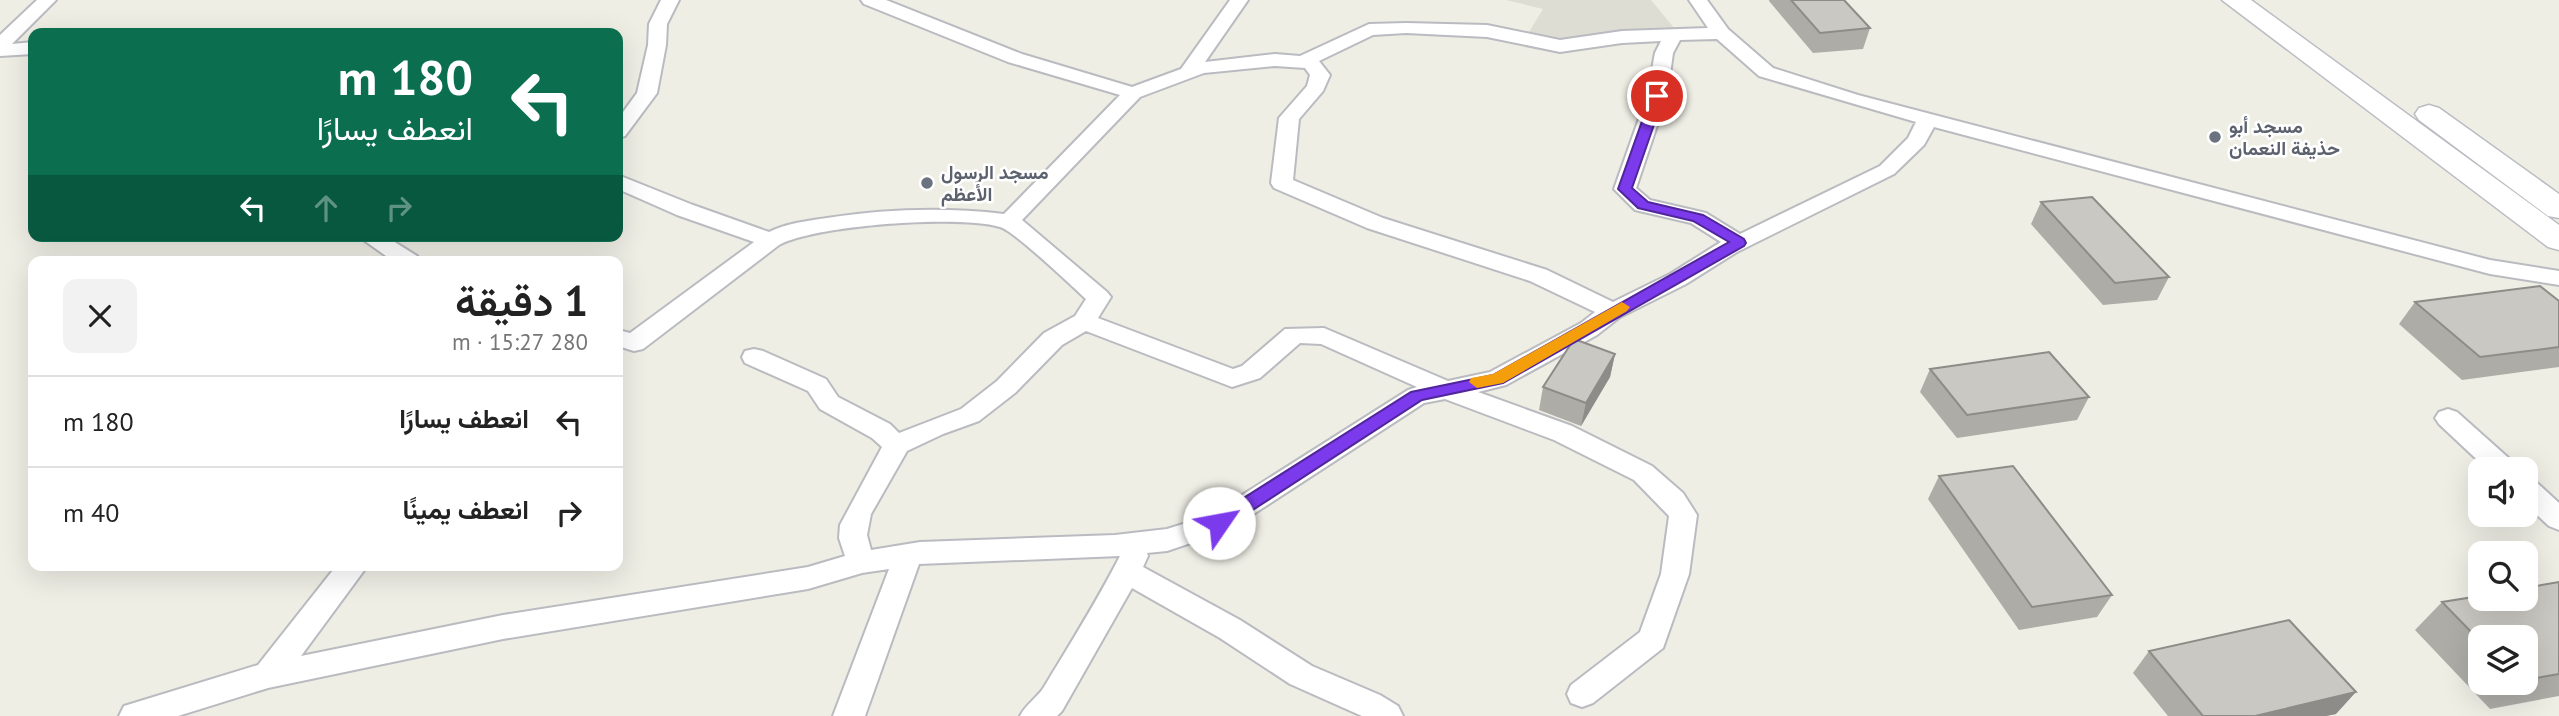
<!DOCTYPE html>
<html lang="ar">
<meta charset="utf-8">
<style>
body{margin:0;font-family:"PT Sans",Vazirmatn,sans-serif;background:#f2f2f2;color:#222;direction:rtl;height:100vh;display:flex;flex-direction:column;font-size:26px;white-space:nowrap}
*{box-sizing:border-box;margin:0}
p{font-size:23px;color:#767676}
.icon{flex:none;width:38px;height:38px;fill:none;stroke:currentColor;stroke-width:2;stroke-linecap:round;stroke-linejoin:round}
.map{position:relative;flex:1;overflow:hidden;direction:ltr}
.drawer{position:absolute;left:28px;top:256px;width:595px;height:315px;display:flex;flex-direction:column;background:#fff;border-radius:14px;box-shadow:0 7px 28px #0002;direction:rtl}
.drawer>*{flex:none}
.hud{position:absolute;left:28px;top:28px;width:595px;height:214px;border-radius:14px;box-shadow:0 7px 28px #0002;direction:rtl;background:#0b6e4f;color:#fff;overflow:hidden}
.tools{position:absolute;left:2468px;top:457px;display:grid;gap:14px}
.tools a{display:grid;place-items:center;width:70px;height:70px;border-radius:14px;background:#fff;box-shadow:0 7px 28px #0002;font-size:35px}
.pin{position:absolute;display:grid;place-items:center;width:60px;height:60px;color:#fff;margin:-30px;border:4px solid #fff;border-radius:50%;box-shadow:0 2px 7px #0007}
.me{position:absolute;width:77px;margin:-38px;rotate:57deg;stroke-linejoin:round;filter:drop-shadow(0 0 5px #0008)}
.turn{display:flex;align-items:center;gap:24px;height:147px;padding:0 35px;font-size:32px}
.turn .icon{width:91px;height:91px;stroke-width:2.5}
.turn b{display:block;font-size:49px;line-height:60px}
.lanes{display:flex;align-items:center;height:66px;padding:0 35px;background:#0003;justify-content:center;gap:35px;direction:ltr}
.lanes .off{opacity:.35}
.round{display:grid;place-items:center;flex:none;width:74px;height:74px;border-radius:14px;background:#f2f2f2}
.headline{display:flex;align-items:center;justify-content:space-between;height:119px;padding:0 35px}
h1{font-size:42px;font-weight:600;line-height:52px}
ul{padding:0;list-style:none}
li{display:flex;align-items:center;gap:21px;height:91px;padding:0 35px;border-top:2px solid #e0e0e0}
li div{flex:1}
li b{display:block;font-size:26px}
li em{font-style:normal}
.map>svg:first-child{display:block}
.education{fill:#deddd3}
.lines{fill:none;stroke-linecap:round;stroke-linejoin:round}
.minor-casing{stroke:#babbc0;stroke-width:4}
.secondary-casing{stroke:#babcc2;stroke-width:3}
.minor{fill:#fff;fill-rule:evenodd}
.secondary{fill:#fff;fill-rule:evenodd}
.wall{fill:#aeaca7;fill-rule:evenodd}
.shaded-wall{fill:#8d8c88}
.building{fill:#cac8c2;stroke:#8d8c88;stroke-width:2}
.route{fill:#7c3aed;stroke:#51269a;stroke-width:2}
.slow{fill:#f59e0b}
.worship-dot{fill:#6b7280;stroke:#fff;stroke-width:2.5}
.labels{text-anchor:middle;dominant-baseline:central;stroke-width:5;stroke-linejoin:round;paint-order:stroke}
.worship-label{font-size:19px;font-weight:bold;fill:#5b616d;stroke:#fff;text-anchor:start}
</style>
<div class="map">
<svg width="2559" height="716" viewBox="0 0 2559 716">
<rect width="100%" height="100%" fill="#eeeee5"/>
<path class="education" d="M1506,0h145l24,29 -126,10 -20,-7 14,-23z"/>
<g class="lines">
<g class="minor-casing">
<path id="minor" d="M37,0h19l-44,44 21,-2v12l-33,2v-21z
M661,0h18l-12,24 -1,21 -9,48 -32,43 -7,2v-19l19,-26 11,-48 1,-21z
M861,0h25l136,54 110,33 49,-18 49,-69h18l-43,62 70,-8 25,2 69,-32 37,-1 81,2 73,15 62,-9 86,-3 -19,-28h18l21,29 45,39 85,27 632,165 69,11v14l-69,-11 -556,-147 -10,18 -30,29 -157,78 -51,32 -66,33 -23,18 -91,50 -28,7 94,34 80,40 31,27 14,22 -8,59 -26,74 -70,55 -11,4 -11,-4 -4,-9 4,-9 69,-53 21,-58 8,-58 -35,-36 -80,-40 -109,-41 -21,4 -195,127 -62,21 -20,2 1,3 -5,11 97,53 72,46 68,29 18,11 5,10h-41l-72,-32 -70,-46 -88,-50 -70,123 -5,5h-37c6,-12 17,-18 24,-29 26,-43 53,-86 76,-131l-201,8 -54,152h-32l56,-147 -27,4 -54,16 -305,50 -235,49 -90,28h-59l5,-10 134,-41 79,-100h31l-67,91 202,-41 305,-48 37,-11 -6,-18 1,-13 42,-78 -10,-9 -52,-29 -12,-18 -63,-28 -3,-6 3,-6 9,-2 9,2 63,28 12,18 52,27 9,9 62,-24 36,-28 47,-48 31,-17 11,-17c-14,-13 -73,-69 -86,-72 -41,-12 -184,-2 -221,18l-136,104 -9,2 -16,-5v-16l12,3 124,-91 -77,-27 -59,-26v-14l75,30 76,27c18,-9 38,-11 58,-14 59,-9 117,-11 177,-4l116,-119 -112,-33 -144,-58zM1406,33l81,4 73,15 62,-9 39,-2 -6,12 -8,43 -33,93 21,21 56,13 30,19 -51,32 -57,28 -66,-32 -164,-52 -90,-38 6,-61 24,-28 7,-16 -11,-14 54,-26zM1717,39l42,37 157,46 -8,16 -28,28 -140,68 -34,-21 -56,-13 -14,-12 31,-92 6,-43 7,-13zM1275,66l30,2 5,7 -3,11 -28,32 -8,65 3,5 93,40 163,53 65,31 -14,11 -91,49 -42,9 -124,-53 -39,1 -43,37 -9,3 -135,-51 13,-21 -4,-5 -85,-72 118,-123 64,-24zM1086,331l146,56 28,-9 40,-35 21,1 96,43 -9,3 -199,126 -42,13 -52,6 -195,7 -49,8 -4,-15 4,-21 36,-63 36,-17 36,-13 36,-28 47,-48z
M358,236h27l32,20 3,5h-27z
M2448,409l9,3 56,50 4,7h-30l-48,-45 -4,-6 4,-6z
M2525,478l10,3 24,22v27l-10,-4 -24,-22z"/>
</g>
<g class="secondary-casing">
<path id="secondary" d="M2222,0h29l308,225v25l-11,-3z
M2429,105l10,3 120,86v24l-11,-2 -129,-96 -4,-6 4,-6z"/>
</g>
<use href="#minor" class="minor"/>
<use href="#secondary" class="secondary"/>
</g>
<path class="wall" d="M1769,0h75l26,28 -7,21 -50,4 -44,-52z
M2041,202l128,75 -12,23 -54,5 -72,-81z
M2559,301v66l-97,13 -63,-56 16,-22z
M1615,354l-5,23 -29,49 -42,-16 4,-23z
M1930,369l159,28 -12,23 -120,18 -37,-46z
M1939,476l173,119 -15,22 -78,13 -91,-131z
M2559,582v114l-69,13 -75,-79 27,-28zM2480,637h45v45h-45z
M2149,651l187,63 -10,2h-158l-35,-43z"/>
<path class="shaded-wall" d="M1615,354l-5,23 -29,49 5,-23z
M2356,692l-20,22 -10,2h-71z"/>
<path class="building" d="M1791,0h53l26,28 -50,5z
M2092,197l77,80 -54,6 -74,-81z
M2540,286l19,15v46l-79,10 -65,-55z
M1574,339l41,15 -29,49 -43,-16z
M2049,352l40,45 -122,18 -37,-46z
M2013,466l99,129 -80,12 -93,-131z
M2559,582v92l-34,6v-43h-45v4l-38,-39 38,-6v2h45v-10z
M2289,620l67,72 -101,24h-52l-54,-65z"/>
<path class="route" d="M1657,92l7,4 -32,92 16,14 55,13 41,24 2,4 -2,3 -241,137 -81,17 -197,128h-13l-2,-5 2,-5 199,-126 82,-17 236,-133 -36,-21 -55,-13 -20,-19 33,-93z"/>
<path class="slow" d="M1622,302l8,5 -3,4 -124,72 -26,5 -8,-6 2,-4 22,-4z"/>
<g class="worship-dot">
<circle cx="2215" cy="137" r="7"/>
<circle cx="927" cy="183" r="7"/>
</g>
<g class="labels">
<g class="worship-label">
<text x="2229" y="126">مسجد أبو<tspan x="2229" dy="22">حذيفة النعمان</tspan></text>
<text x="941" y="172">مسجد الرسول<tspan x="941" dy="22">الأعظم</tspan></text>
</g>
</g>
</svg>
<div class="tools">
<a><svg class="icon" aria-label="sound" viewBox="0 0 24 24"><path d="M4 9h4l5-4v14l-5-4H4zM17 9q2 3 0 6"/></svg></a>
<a><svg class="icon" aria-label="search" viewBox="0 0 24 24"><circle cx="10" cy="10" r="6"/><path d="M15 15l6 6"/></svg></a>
<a><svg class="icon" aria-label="layers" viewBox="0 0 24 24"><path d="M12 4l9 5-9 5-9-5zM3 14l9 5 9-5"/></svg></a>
</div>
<div class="pin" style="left:1657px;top:96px;background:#d93025"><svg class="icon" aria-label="arrive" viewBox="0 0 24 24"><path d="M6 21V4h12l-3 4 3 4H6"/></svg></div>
<svg class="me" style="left:1219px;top:523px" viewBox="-20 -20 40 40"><circle r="19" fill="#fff"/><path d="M0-13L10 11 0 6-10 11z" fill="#7c3aed"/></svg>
<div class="hud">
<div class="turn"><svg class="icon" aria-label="left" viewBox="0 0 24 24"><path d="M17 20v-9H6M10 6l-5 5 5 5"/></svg><div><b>180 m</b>انعطف يسارًا</div></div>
<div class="lanes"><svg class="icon" aria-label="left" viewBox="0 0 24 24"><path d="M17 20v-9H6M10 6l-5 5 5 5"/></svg><svg class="icon off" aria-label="ahead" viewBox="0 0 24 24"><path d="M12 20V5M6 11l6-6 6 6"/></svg><svg class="icon off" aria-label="right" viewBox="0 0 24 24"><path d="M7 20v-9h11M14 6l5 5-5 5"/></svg></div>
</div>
<section class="drawer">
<div class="headline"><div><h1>1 دقيقة</h1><p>280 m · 15:27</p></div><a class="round"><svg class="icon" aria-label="close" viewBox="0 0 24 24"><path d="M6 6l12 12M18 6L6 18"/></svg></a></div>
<ul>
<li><svg class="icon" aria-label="left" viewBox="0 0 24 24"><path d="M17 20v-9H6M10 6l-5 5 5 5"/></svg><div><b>انعطف يسارًا</b></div><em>180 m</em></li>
<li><svg class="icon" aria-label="right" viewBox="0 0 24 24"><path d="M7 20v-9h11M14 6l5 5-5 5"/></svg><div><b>انعطف يمينًا</b></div><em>40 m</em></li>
</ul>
</section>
</div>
